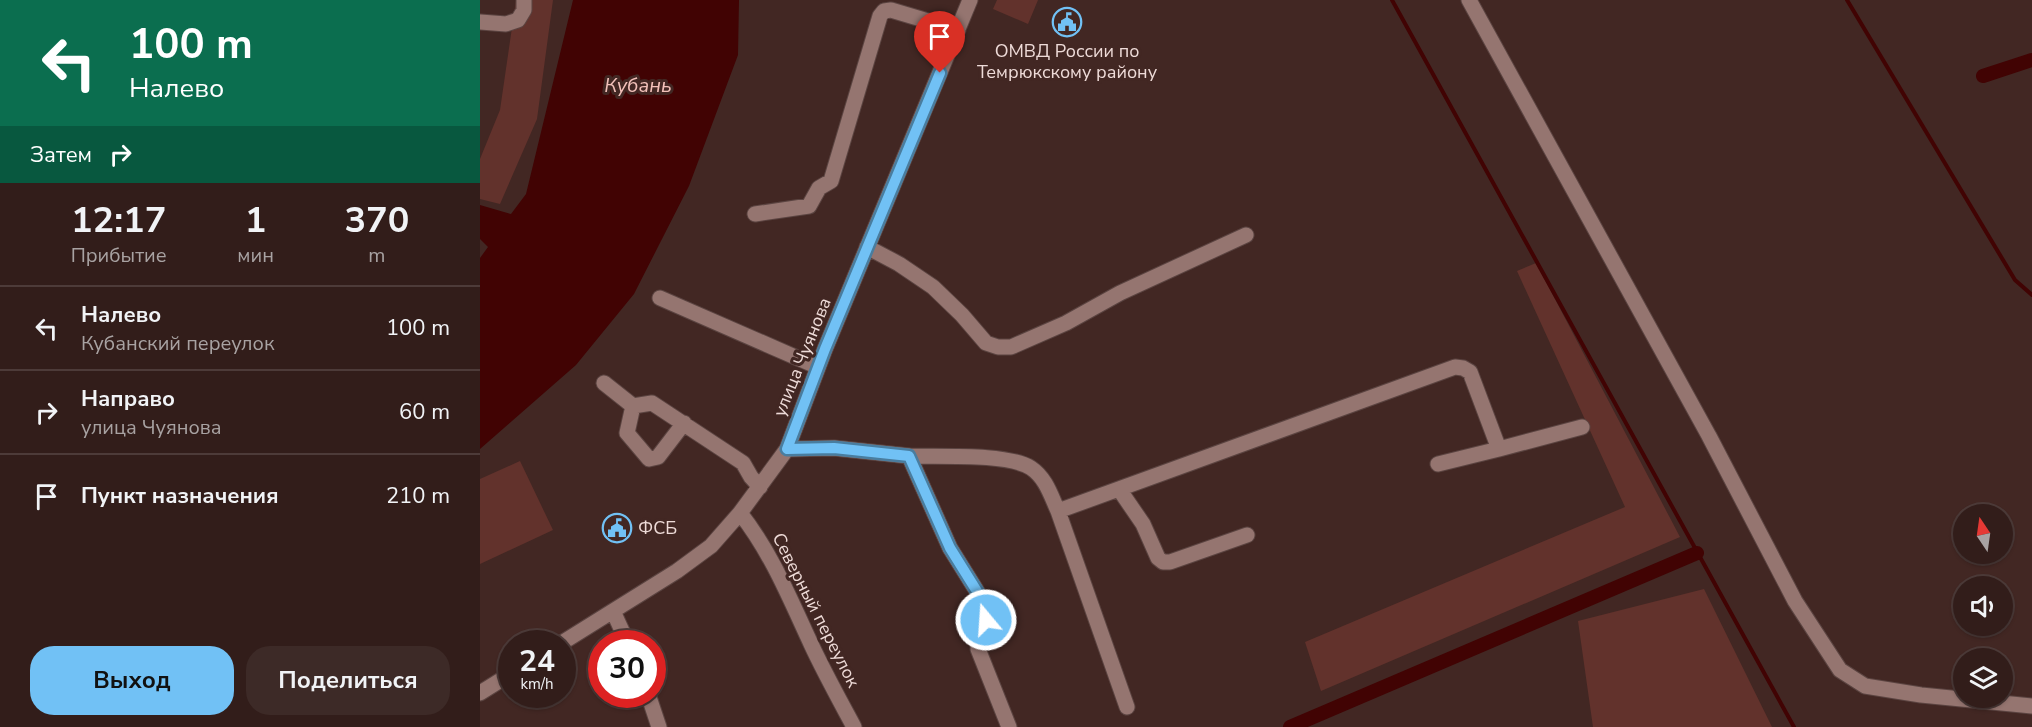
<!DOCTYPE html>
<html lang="ru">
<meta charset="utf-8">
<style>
body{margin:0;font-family:"Nunito Sans",sans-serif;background:#3d2a27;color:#f1f3f6;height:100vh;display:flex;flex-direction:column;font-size:22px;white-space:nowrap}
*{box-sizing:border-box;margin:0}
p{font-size:20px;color:#a8a2a2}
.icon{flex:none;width:33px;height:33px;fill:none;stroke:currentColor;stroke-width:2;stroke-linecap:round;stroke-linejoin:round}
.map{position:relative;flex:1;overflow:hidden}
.drawer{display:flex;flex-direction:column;background:#321d1a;width:480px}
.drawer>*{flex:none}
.guide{background:#0b6e4f;color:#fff;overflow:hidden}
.needle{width:39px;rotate:347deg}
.fabs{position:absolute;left:1473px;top:504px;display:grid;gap:12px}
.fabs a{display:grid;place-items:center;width:60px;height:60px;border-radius:50%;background:#321d1a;box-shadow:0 2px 4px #0004,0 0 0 2px #4d3b39;font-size:30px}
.speed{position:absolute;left:18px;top:630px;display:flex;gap:12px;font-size:30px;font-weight:700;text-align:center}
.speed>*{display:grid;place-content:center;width:78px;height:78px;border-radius:50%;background:#321d1a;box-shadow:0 2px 4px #0004,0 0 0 2px #4d3b39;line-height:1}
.speed small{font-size:15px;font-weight:400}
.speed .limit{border:9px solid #d22;background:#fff;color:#111}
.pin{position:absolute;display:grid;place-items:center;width:51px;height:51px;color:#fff;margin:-62px -26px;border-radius:50% 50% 50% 0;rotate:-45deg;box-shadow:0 0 6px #0007}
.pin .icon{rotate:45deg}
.me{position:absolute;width:66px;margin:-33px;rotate:342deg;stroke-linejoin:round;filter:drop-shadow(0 0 4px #0008)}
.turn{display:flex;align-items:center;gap:21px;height:126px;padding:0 30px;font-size:27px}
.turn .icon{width:78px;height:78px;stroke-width:2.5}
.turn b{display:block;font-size:42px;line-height:51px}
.then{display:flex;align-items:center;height:57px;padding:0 30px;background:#0003;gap:12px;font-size:22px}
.eta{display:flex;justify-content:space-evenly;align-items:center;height:102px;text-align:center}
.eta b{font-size:36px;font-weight:700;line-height:42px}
.cta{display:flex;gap:12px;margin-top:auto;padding:12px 30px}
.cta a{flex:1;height:69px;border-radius:24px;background:#71c1f5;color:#111;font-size:24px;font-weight:700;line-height:69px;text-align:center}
.cta a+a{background:#3d2a27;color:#f1f3f6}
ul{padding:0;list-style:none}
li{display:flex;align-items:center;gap:18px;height:84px;padding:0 30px;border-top:2px solid #4d3b39}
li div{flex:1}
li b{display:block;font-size:22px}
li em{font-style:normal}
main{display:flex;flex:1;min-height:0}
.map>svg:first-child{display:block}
.green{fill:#62322c}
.water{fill:#410303}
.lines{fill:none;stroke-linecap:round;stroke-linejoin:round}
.stream{stroke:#410303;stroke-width:4}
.canal{stroke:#410303;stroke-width:14}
.minor-casing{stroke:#5b4441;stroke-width:17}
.minor{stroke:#957570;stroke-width:15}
.route-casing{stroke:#497d9f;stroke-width:15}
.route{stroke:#71c1f5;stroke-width:10}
.labels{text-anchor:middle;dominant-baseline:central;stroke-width:6;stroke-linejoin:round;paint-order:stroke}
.poi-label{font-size:18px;fill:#eedbd8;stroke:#422723}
.street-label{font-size:18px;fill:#eedbd8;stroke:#422723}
.water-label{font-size:20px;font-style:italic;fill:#f3c1ba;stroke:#422723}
</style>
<main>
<section class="drawer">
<div class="guide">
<div class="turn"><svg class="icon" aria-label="left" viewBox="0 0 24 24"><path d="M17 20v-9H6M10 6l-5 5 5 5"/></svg><div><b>100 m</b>Налево</div></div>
<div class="then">Затем<svg class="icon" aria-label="right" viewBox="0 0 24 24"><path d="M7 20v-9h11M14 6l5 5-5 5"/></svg></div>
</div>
<div class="eta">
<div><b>12:17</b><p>Прибытие</p></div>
<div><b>1</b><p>мин</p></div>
<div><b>370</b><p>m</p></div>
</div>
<ul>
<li><svg class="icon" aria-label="left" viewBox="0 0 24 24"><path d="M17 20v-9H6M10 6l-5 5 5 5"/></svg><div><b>Налево</b><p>Кубанский переулок</p></div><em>100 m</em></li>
<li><svg class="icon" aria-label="right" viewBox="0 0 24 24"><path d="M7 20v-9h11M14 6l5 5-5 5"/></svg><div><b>Направо</b><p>улица Чуянова</p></div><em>60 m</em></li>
<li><svg class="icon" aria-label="arrive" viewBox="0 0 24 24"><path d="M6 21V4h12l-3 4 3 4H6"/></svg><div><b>Пункт назначения</b></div><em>210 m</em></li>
</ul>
<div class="cta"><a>Выход</a><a>Поделиться</a></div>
</section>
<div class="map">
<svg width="1552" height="727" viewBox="0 0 1552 727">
<rect width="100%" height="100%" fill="#422723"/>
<path class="green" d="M36,0h37l-16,119 -37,85 -20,-5v-40l20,-49z
M517,0h41l-10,24 -35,-15z
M1056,263l144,274 -359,154 -16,-49 320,-135 -108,-236z
M40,461l33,69 -73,34v-85z
M1224,589l68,138h-179l-15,-106z"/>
<path class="water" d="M93,0h166l-1,55 -49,131 -55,108 -58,71 -96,84v-191l8,-11 -8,-8v-34l31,9 15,-20z"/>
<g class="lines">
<path class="stream" d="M912,0l402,727
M1367,0l168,280 17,15"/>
<path class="canal" d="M1503,76l49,-16
M810,727l407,-174"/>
<g class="minor-casing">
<path id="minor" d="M989,0l240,436 86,165 45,69 25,16 56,9 111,11
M0,22l26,2 12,-4 6,-10v-10
M275,214l54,-8 10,-18 12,-7 49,-165 4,-5 7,-1 67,20
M387,247l32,17 34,23 29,28 24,28 12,4h13l55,-24 54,-30 126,-58
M180,298l158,69
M124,383l29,23 19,-3 91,60 8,14 9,10
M153,406l-6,27 22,26 9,-2 26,-34
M307,449l47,-1 75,8 41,92 33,53c8,20 -5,29 -5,48l31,78
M429,456c29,1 99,-3 122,12 15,10 20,28 27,43l69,196
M958,464l61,-15
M639,489l24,35 15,34 5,4h7l77,-27
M578,511l397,-144 8,1 7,4 29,77 83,-22
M260,513c31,39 50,86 71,131 13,28 28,55 43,83
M133,611l15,33
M80,644l117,-73 34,-25 29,-33 47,-64 38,-100 145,-349
M0,693l32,-20
M168,694l11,33"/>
</g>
<use href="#minor" class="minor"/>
</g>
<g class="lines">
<g class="route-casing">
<path id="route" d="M460,73l-115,276 -38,100 47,-1 75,8 41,92 33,53 4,9 -1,10"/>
</g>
<use href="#route" class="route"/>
</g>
<defs>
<g id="civic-ring" transform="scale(1.5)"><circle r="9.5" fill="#422723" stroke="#71c1f5" stroke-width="1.5"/><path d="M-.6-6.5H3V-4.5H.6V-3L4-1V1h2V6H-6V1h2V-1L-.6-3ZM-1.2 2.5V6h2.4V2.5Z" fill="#71c1f5"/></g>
</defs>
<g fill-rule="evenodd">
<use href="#civic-ring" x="587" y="22"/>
<use href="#civic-ring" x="137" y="528"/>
</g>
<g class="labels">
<g class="poi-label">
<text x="587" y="51">ОМВД России по<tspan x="587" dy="21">Темрюкскому району</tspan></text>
<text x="158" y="528" text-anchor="start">ФСБ</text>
</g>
<g class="street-label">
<text transform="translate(322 357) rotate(-68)">улица Чуянова</text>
<text transform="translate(336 610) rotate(63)">Северный переулок</text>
</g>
<g class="water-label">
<text x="158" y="85">Кубань</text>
</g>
</g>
</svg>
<div class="fabs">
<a><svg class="needle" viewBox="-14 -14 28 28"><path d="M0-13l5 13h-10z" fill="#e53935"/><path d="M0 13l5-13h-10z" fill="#a8a2a2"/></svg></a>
<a><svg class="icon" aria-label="sound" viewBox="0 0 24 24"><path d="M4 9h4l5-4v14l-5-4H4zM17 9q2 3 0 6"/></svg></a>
<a><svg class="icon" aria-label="layers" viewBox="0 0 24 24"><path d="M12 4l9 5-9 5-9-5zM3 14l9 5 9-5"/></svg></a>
</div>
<div class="speed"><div>24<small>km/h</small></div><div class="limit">30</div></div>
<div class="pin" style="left:460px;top:73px;background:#d93025"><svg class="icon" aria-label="arrive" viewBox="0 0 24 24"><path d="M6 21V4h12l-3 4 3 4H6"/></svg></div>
<svg class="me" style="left:506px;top:620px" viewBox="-20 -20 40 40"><circle r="17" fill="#71c1f5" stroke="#fff" stroke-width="3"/><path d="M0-11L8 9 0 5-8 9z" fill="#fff"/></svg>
</div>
</main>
